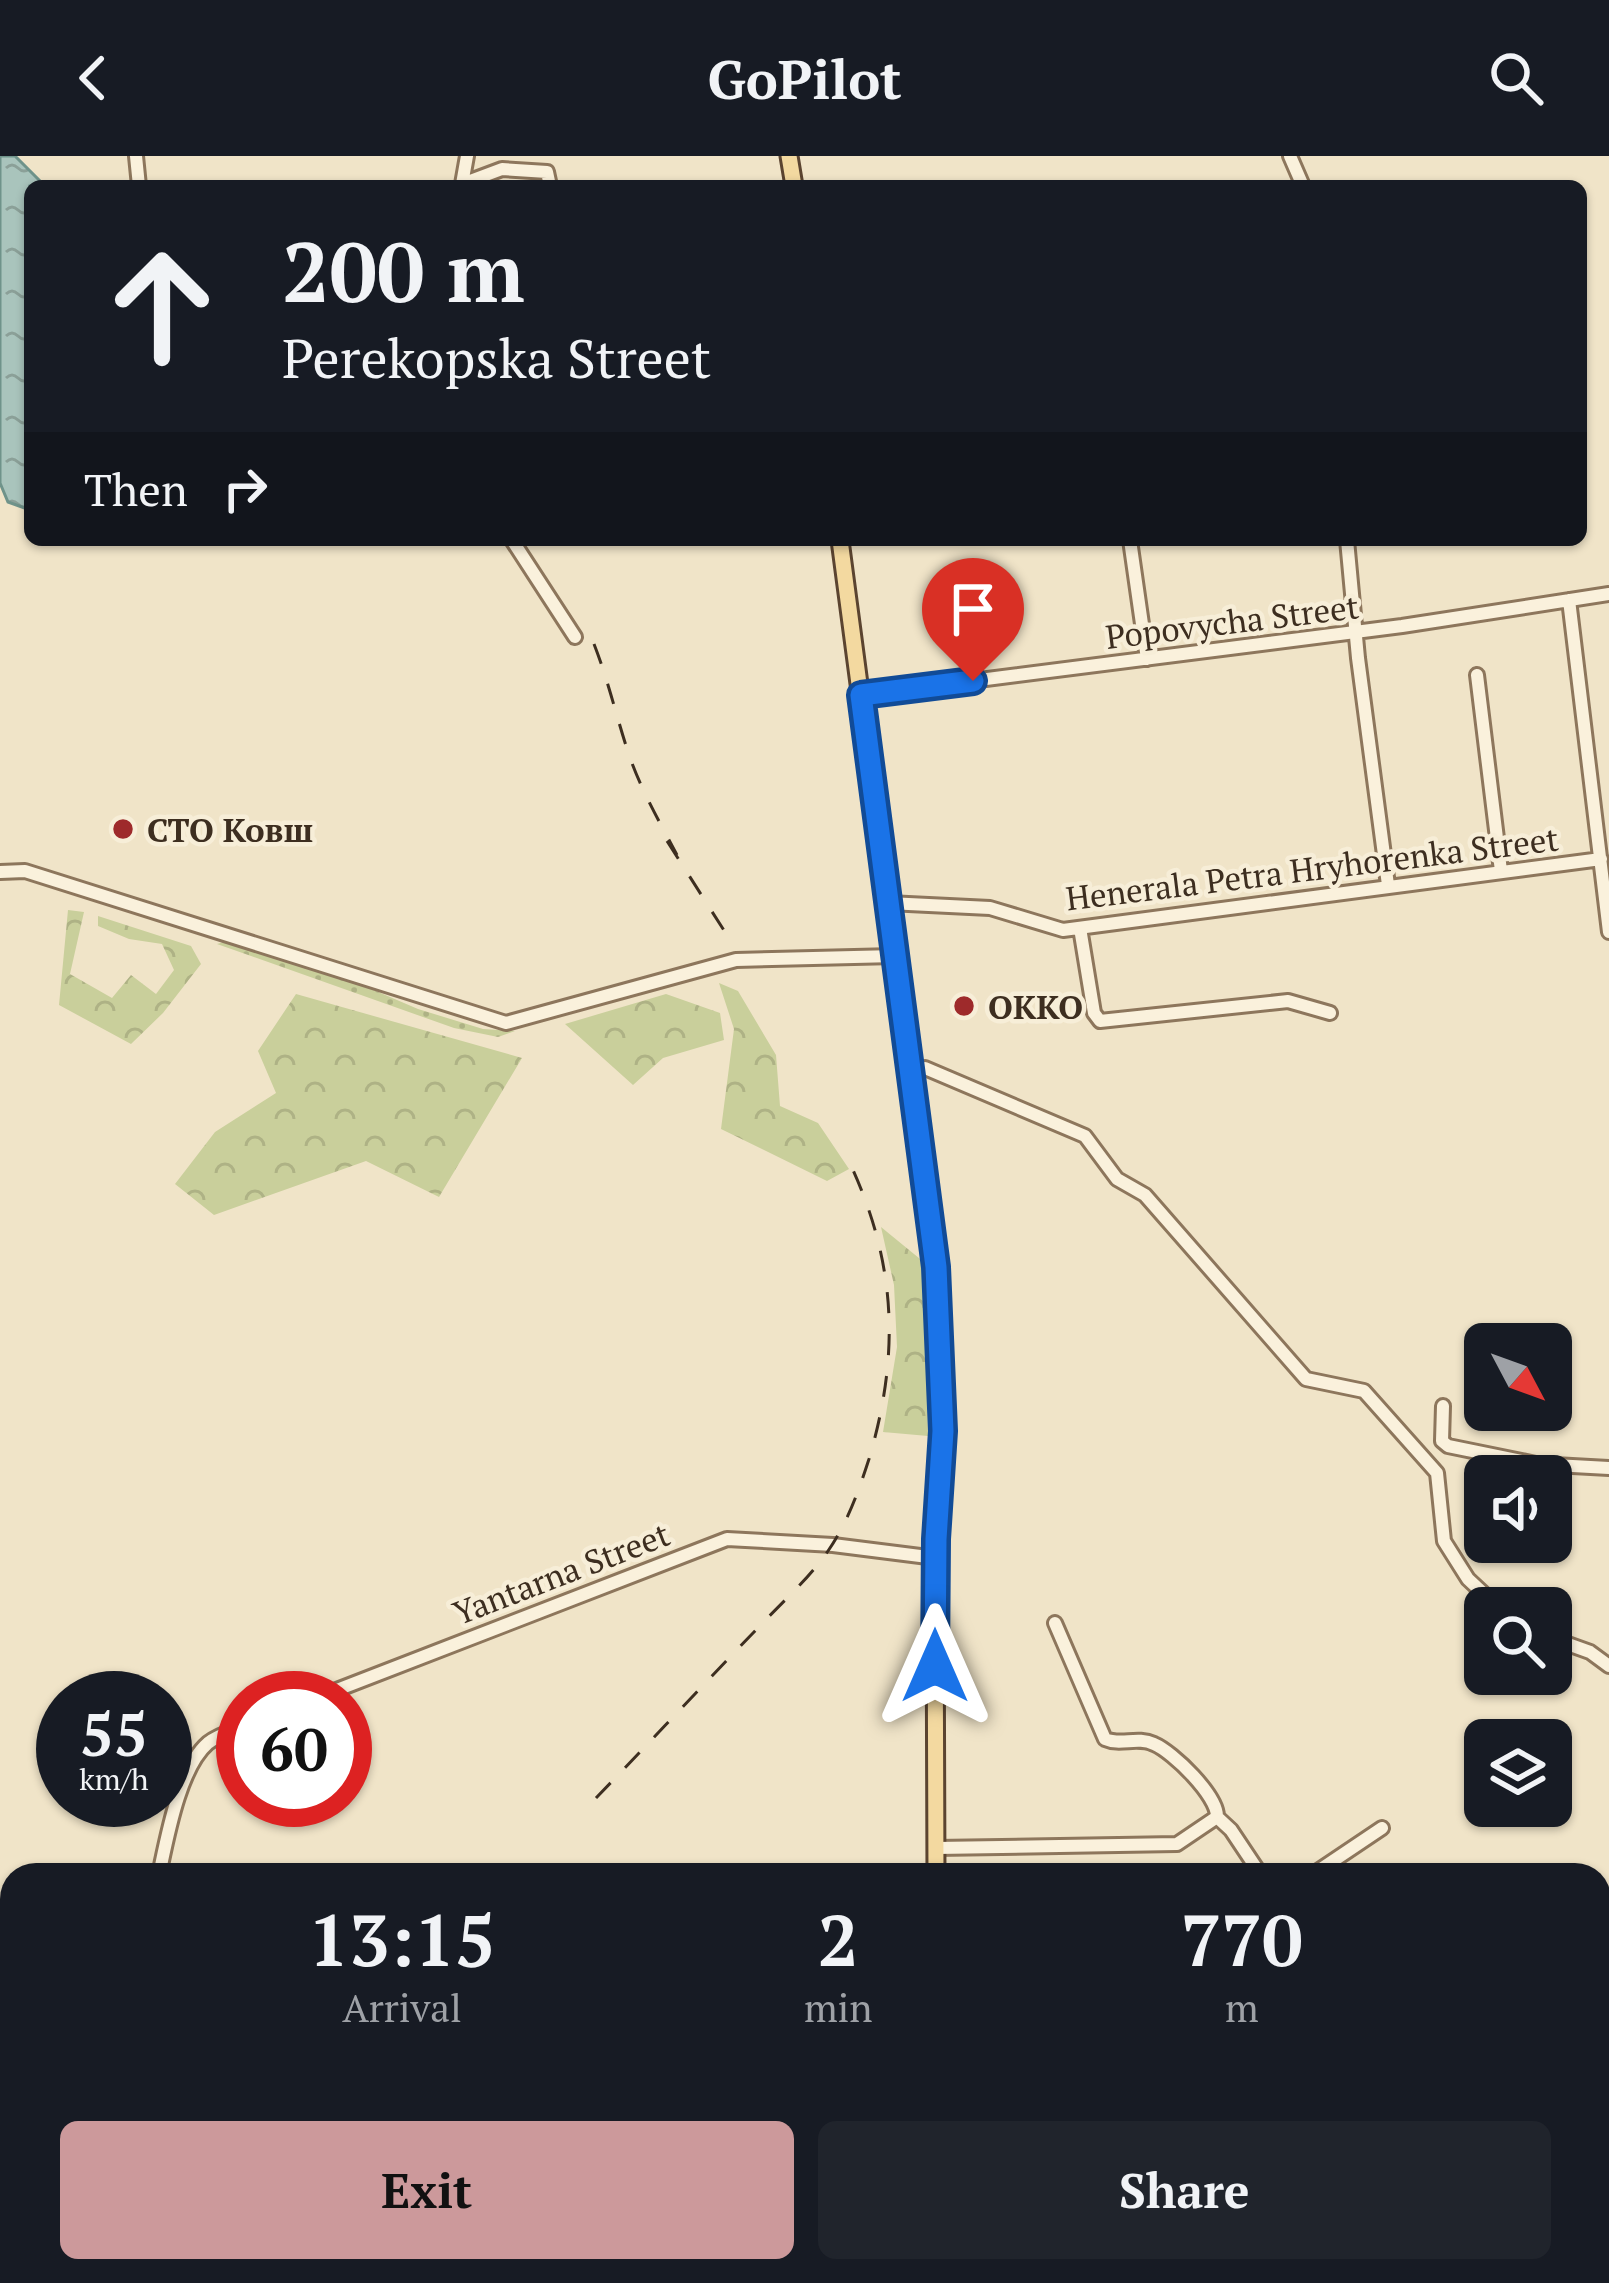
<!DOCTYPE html>
<meta charset="utf-8">
<style>
body{margin:0;font-family:"PT Serif",serif;background:#20242c;color:#f1f3f6;height:100vh;display:flex;flex-direction:column;font-size:45px;white-space:nowrap}
*{box-sizing:border-box;margin:0}
p{font-size:39px;color:#9ea1a6}
.icon{flex:none;width:66px;height:66px;fill:none;stroke:currentColor;stroke-width:2;stroke-linecap:round;stroke-linejoin:round}
.map{position:relative;flex:1;overflow:hidden}
.sheet{position:absolute;left:0px;top:1707px;width:1611px;height:420px;display:flex;flex-direction:column;background:#171b24;border-radius:36px 36px 0 0;box-shadow:0 3px 9px #0004}
.sheet>*{flex:none}
.banner{position:absolute;left:24px;top:24px;width:1563px;height:366px;border-radius:18px;box-shadow:0 3px 9px #0004;background:#171b24;color:#f1f3f6;overflow:hidden}
.needle{width:78px;rotate:131deg}
.controls{position:absolute;left:1464px;top:1167px;display:grid;gap:24px}
.controls a{display:grid;place-items:center;width:108px;height:108px;border-radius:18px;background:#171b24;box-shadow:0 3px 9px #0004;font-size:60px}
.speed{position:absolute;left:36px;top:1515px;display:flex;gap:24px;font-size:60px;font-weight:700;text-align:center}
.speed>*{display:grid;place-content:center;width:156px;height:156px;border-radius:50%;background:#171b24;box-shadow:0 3px 9px #0004;line-height:1}
.speed small{font-size:30px;font-weight:400}
.speed .limit{border:18px solid #d22;background:#fff;color:#111}
.pin{position:absolute;display:grid;place-items:center;width:102px;height:102px;color:#fff;margin:-123px -51px;border-radius:50% 50% 50% 0;rotate:-45deg;box-shadow:0 0 12px #0007}
.pin .icon{rotate:45deg}
.me{position:absolute;width:132px;margin:-66px;rotate:0deg;stroke-linejoin:round;filter:drop-shadow(0 0 9px #0008)}
.turn{display:flex;align-items:center;gap:42px;height:252px;padding:0 60px;font-size:54px}
.turn .icon{width:156px;height:156px;stroke-width:2.5}
.turn b{display:block;font-size:84px;line-height:102px}
.then{display:flex;align-items:center;height:114px;padding:0 60px;background:#0003;gap:24px;font-size:45px}
.eta{display:flex;justify-content:space-evenly;align-items:center;height:204px;text-align:center}
.eta b{font-size:72px;font-weight:700;line-height:84px}
.cta{display:flex;gap:24px;margin-top:auto;padding:24px 60px}
.cta a{flex:1;height:138px;border-radius:18px;background:#cc999b;color:#111;font-size:48px;font-weight:700;line-height:138px;text-align:center}
.cta a+a{background:#20242c;color:#f1f3f6}
header{display:flex;justify-content:space-between;align-items:center;height:156px;padding:0 60px;background:#171b24;font-size:54px;font-weight:700}
.map>svg:first-child{display:block}
.grass{fill:url(#grass-dots)}
.forest{fill:url(#forest-crowns)}
.water{fill:url(#water-ripples);stroke:#6f938a;stroke-width:3}
.lines{fill:none;stroke-linecap:round;stroke-linejoin:round}
.minor-casing{stroke:#8d765c;stroke-width:18}
.major-casing{stroke:#5b4430;stroke-width:21}
.minor{stroke:#faf1dc;stroke-width:12}
.major{stroke:#f3d9a0;stroke-width:15}
.rail{stroke:#3d2e20;stroke-width:3;stroke-dasharray:21 21;stroke-linecap:butt}
.route-casing{stroke:#114b97;stroke-width:30}
.route{stroke:#1a73e8;stroke-width:21}
.poi-dot{fill:#9e2a2b;stroke:#f7eed8;stroke-width:4.5}
.labels{text-anchor:middle;dominant-baseline:central;stroke-width:9;stroke-linejoin:round;paint-order:stroke}
.street-label{font-size:33px;fill:#3d2e20;stroke:#f7eed8}
.poi-label{font-size:33px;font-weight:bold;fill:#3d2e20;stroke:#f7eed8;text-anchor:start}
</style>
<header><svg class="icon" aria-label="back" viewBox="0 0 24 24"><path d="M15 5l-7 7 7 7"/></svg>GoPilot<svg class="icon" aria-label="search" viewBox="0 0 24 24"><circle cx="10" cy="10" r="6"/><path d="M15 15l6 6"/></svg></header>
<div class="map">
<svg width="1609" height="2127" viewBox="0 0 1609 2127">
<defs>
<pattern id="grass-dots" width="8" height="8" patternUnits="userSpaceOnUse" patternTransform="scale(3)"><rect width="8" height="8" fill="#c9cf9b"/><path d="M2 2h.1M6 6h.1" fill="none" stroke="#aeb285" stroke-width="1.8" stroke-linecap="round"/></pattern>
<pattern id="forest-crowns" width="20" height="18" patternUnits="userSpaceOnUse" patternTransform="scale(3)"><rect width="20" height="18" fill="#c9cf9b"/><path d="M2 6a3 3 0 1 1 6 0M12 15a3 3 0 1 1 6 0" fill="none" stroke="#aeb285"/></pattern>
<pattern id="water-ripples" width="26" height="14" patternUnits="userSpaceOnUse" patternTransform="scale(3)"><rect width="26" height="14" fill="#a9c4bc"/><path d="M2 4q2-2 4 0t4 0M15 11q2-2 4 0t4 0" fill="none" stroke="#8ba098"/></pattern>
</defs>
<rect width="100%" height="100%" fill="#f0e4c8"/>
<path class="grass" d="M224,786l117,34 77,33 65,20 32,2 -17,6 -44,-9 -237,-84z"/>
<path class="forest" d="M68,754l16,2 -14,62 42,24 19,-23 25,19 18,-24 -12,-26 -33,-5 -31,-13v-10l93,30 10,18 -38,49 -32,31 -72,-39z
M719,827l19,8 38,64 4,51 38,17 31,46 -22,12 -106,-52 13,-100z
M296,838l226,64 -83,139 -73,-36 -152,54 -39,-31 40,-52 61,-39 -18,-42z
M666,838l54,19 4,27 -61,18 -30,27 -68,-61z
M881,1071l44,36 3,173 -45,-4 14,-85 -3,-62z
M366,2115h141l10,6 -4,6h-149z"/>
<path class="water" d="M0,0h15l30,30h-15v324l-22,-8 -8,-19z"/>
<g class="lines">
<g class="minor-casing">
<path id="minor" d="M136,0l3,30
M467,0l-5,28 40,-15 45,3 3,14
M1290,0l13,30
M512,384l63,97
M1130,384l17,119
M1347,384l11,118 30,227
M1569,444l40,332
M1477,519l24,196
M861,539l541,-69 207,-32
M0,716l25,-1 481,152 230,-63 159,-4
M888,747l102,5 73,22 538,-71
M1080,772l14,85 6,8 188,-20 42,12
M925,912l160,68 32,43 28,16 161,184 58,12 73,82 7,68 24,38 31,29
M1443,1250l-1,35 6,5 88,18 73,4
M1055,1467l50,116c16,7 32,-3 49,5 19,8 64,52 63,73l14,13 30,45
M1551,1482l39,14 19,14
M316,1542l411,-159 106,6 103,13
M936,1692l241,-4 40,-27
M159,1719c8,-37 20,-107 49,-132 10,-8 24,-12 35,-16
M1312,1719l70,-47
M543,2115l33,12
M1449,2115l9,12"/>
</g>
<g class="major-casing">
<path id="major" d="M789,0l5,30
M840,384l96,727 7,164 -8,156 1,288
M938,2127l1,-12"/>
</g>
<use href="#minor" class="minor"/>
<use href="#major" class="major"/>
<path class="rail" d="M594,488c14,36 22,71 34,108 12,36 31,69 49,103
M667,685l58,91
M596,1642c53,-55 105,-111 158,-166 24,-26 54,-52 74,-81 19,-27 31,-61 41,-92 32,-108 27,-200 -22,-302"/>
</g>
<g class="lines">
<g class="route-casing">
<path id="route" d="M935,1510l1,-127 7,-108 -7,-164 -75,-572 112,-14"/>
</g>
<use href="#route" class="route"/>
</g>
<g class="poi-dot">
<circle cx="123" cy="673" r="12"/>
<circle cx="964" cy="850" r="12"/>
</g>
<g class="labels">
<g class="street-label">
<text transform="translate(1232 465) rotate(-7)">Popovycha Street</text>
<text transform="translate(1312 712) rotate(-7)">Henerala Petra Hryhorenka Street</text>
<text transform="translate(561 1417) rotate(-21)">Yantarna Street</text>
</g>
<g class="poi-label">
<text x="147" y="673">СТО Ковш</text>
<text x="988" y="850">OKKO</text>
</g>
</g>
</svg>
<div class="controls">
<a><svg class="needle" viewBox="-14 -14 28 28"><path d="M0-13l5 13h-10z" fill="#e53935"/><path d="M0 13l5-13h-10z" fill="#9ea1a6"/></svg></a>
<a><svg class="icon" aria-label="sound" viewBox="0 0 24 24"><path d="M4 9h4l5-4v14l-5-4H4zM17 9q2 3 0 6"/></svg></a>
<a><svg class="icon" aria-label="search" viewBox="0 0 24 24"><circle cx="10" cy="10" r="6"/><path d="M15 15l6 6"/></svg></a>
<a><svg class="icon" aria-label="layers" viewBox="0 0 24 24"><path d="M12 4l9 5-9 5-9-5zM3 14l9 5 9-5"/></svg></a>
</div>
<div class="speed"><div>55<small>km/h</small></div><div class="limit">60</div></div>
<div class="pin" style="left:973px;top:525px;background:#d93025"><svg class="icon" aria-label="arrive" viewBox="0 0 24 24"><path d="M6 21V4h12l-3 4 3 4H6"/></svg></div>
<svg class="me" style="left:935px;top:1510px" viewBox="-20 -20 40 40"><path d="M0-17L14 15 0 8-14 15z" fill="#1a73e8" stroke="#fff" stroke-width="4"/></svg>
<div class="banner">
<div class="turn"><svg class="icon" aria-label="ahead" viewBox="0 0 24 24"><path d="M12 20V5M6 11l6-6 6 6"/></svg><div><b>200 m</b>Perekopska Street</div></div>
<div class="then">Then<svg class="icon" aria-label="right" viewBox="0 0 24 24"><path d="M7 20v-9h11M14 6l5 5-5 5"/></svg></div>
</div>
<section class="sheet">
<div class="eta">
<div><b>13:15</b><p>Arrival</p></div>
<div><b>2</b><p>min</p></div>
<div><b>770</b><p>m</p></div>
</div>
<div class="cta"><a>Exit</a><a>Share</a></div>
</section>
</div>
